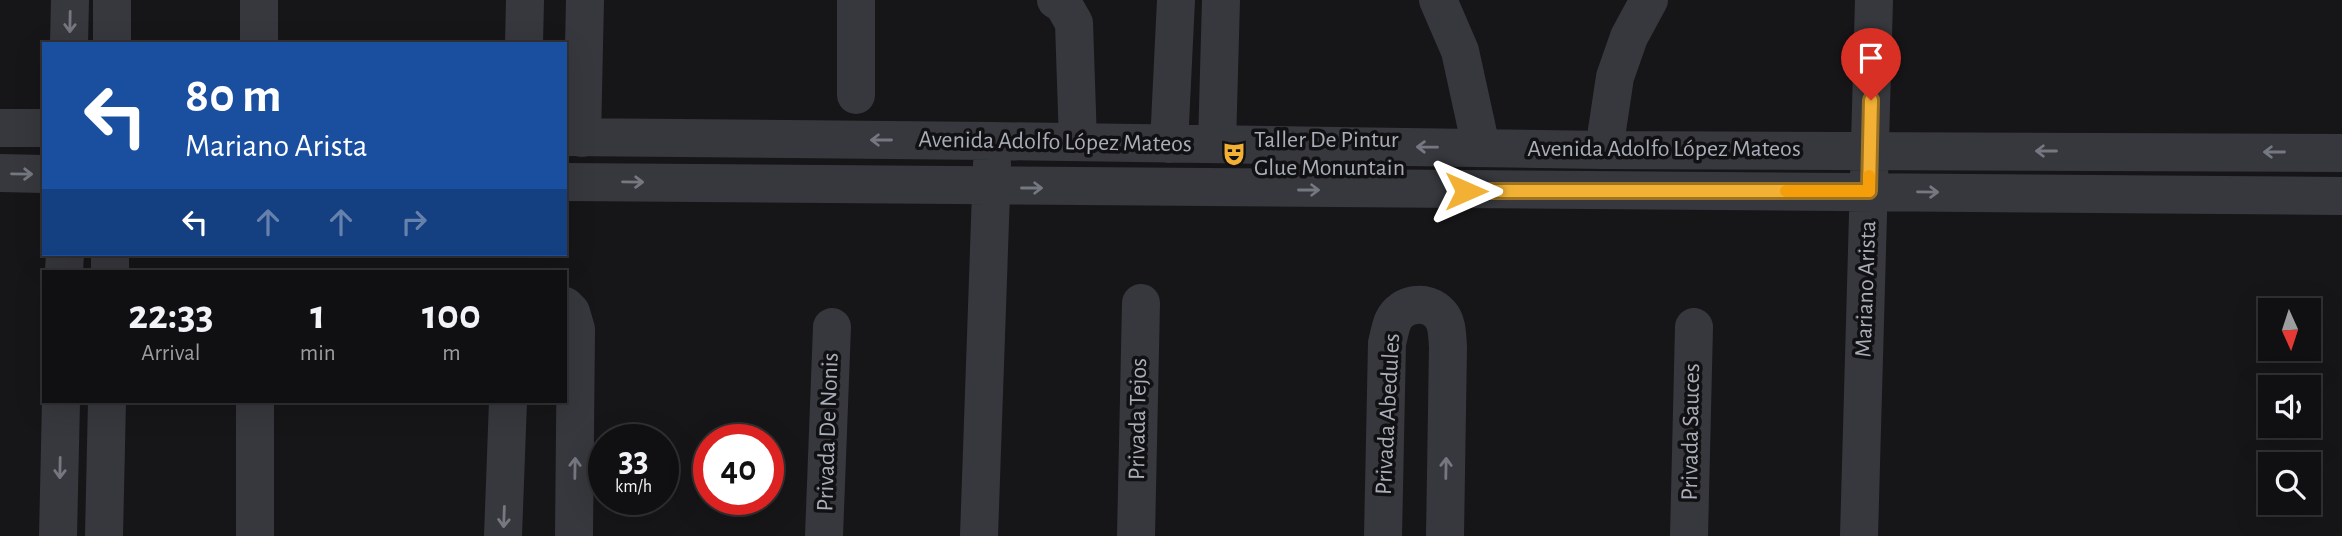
<!DOCTYPE html>
<meta charset="utf-8">
<style>
body{margin:0;font-family:"Alegreya Sans",sans-serif;background:#1e1e20;color:#f1f3f6;height:100vh;display:flex;flex-direction:column;font-size:26px;white-space:nowrap}
*{box-sizing:border-box;margin:0}
p{font-size:23px;color:#9c9d9f}
.icon{flex:none;width:38px;height:38px;fill:none;stroke:currentColor;stroke-width:2;stroke-linecap:round;stroke-linejoin:round}
.map{position:relative;flex:1;overflow:hidden}
.side{position:absolute;left:42px;top:270px;width:525px;height:133px;display:flex;flex-direction:column;background:#101012;border-radius:0px;box-shadow:0 7px 28px #0002,0 0 0 2px #303032}
.side>*{flex:none}
.hud{position:absolute;left:42px;top:42px;width:525px;height:214px;border-radius:0px;box-shadow:0 7px 28px #0002,0 0 0 2px #303032;background:#1a4fa0;color:#fff;overflow:hidden}
.needle{width:46px;rotate:177deg}
.controls{position:absolute;left:2258px;top:298px;display:grid;gap:14px}
.controls a{display:grid;place-items:center;width:63px;height:63px;border-radius:0px;background:#101012;box-shadow:0 7px 28px #0002,0 0 0 2px #303032;font-size:35px}
.speed{position:absolute;left:588px;top:424px;display:flex;gap:14px;font-size:35px;font-weight:700;text-align:center}
.speed>*{display:grid;place-content:center;width:91px;height:91px;border-radius:50%;background:#101012;box-shadow:0 7px 28px #0002,0 0 0 2px #303032;line-height:1}
.speed small{font-size:18px;font-weight:400}
.speed .limit{border:10px solid #d22;background:#fff;color:#111}
.pin{position:absolute;display:grid;place-items:center;width:60px;height:60px;color:#fff;margin:-72px -30px;border-radius:50% 50% 50% 0;rotate:-45deg;box-shadow:0 0 7px #0007}
.pin .icon{rotate:45deg}
.me{position:absolute;width:77px;margin:-38px;rotate:90deg;stroke-linejoin:round;filter:drop-shadow(0 0 5px #0008)}
.turn{display:flex;align-items:center;gap:24px;height:147px;padding:0 28px;font-size:32px}
.turn .icon{width:91px;height:91px;stroke-width:2.5}
.turn b{display:block;font-size:49px;line-height:60px}
.lanes{display:flex;align-items:center;height:66px;padding:0 28px;background:#0003;justify-content:center;gap:35px;direction:ltr}
.lanes .off{opacity:.35}
.eta{display:flex;justify-content:space-evenly;align-items:center;height:119px;text-align:center}
.eta b{font-size:42px;font-weight:600;line-height:49px}
.map>svg:first-child{display:block}
.lines{fill:none;stroke-linecap:round;stroke-linejoin:round}
.minor{stroke:#37383d;stroke-width:38}
.oneway{stroke:#757881}
.route-casing{stroke:#9d7322;stroke-width:18}
.route{stroke:#f2b134;stroke-width:12}
.slow{stroke:#f59e0b;stroke-width:12}
.labels{text-anchor:middle;dominant-baseline:central;stroke-width:7;stroke-linejoin:round;paint-order:stroke}
.poi-label{font-size:24px;fill:#a8adb8;stroke:#111113;text-anchor:start}
.street-label{font-size:24px;fill:#a8adb8;stroke:#111113}
</style>
<div class="map">
<svg width="2342" height="536" viewBox="0 0 2342 536">
<rect width="100%" height="100%" fill="#161618"/>
<g class="lines">
<path class="minor" d="M259,0v44
M1056,0l7,4 11,19 4,119
M1438,0l22,51 21,96
M69,44l1,-44
M112,44v-44
M524,44l1,-44
M856,95v-95
M0,128h44
M565,137l427,4 612,9 738,3
M582,138l3,-138
M1169,144l7,-144
M1217,144l4,-144
M1604,150l11,-73 14,-40 20,-37
M0,173l44,1
M565,182c593,8 1185,8 1777,14
M64,271l1,-17
M110,271v-17
M565,306l6,6 5,17 -2,207
M58,536l3,-135
M104,536l3,-135
M255,536v-135
M503,536l5,-135
M824,536l8,-209
M979,536l13,-372
M1136,536l5,-233
M1383,536l4,-193c2,-7 3,-15 6,-22 8,-18 34,-22 47,-7 8,9 7,22 8,33l-3,189
M1689,536l5,-209
M1859,536l15,-536"/>
</g>
<defs><path id="oneway-shaft" d="M-6 0H5M1.5-3L5.5 0L1.5 3" fill="none" stroke-width="1.6" stroke-linecap="round" stroke-linejoin="round" transform="scale(1.75)"/></defs>
<g class="oneway">
<use href="#oneway-shaft" transform="translate(70 22) rotate(91)"/>
<use href="#oneway-shaft" transform="translate(881 140) rotate(-180)"/>
<use href="#oneway-shaft" transform="translate(1427 147) rotate(-179)"/>
<use href="#oneway-shaft" transform="translate(2046 151) rotate(-180)"/>
<use href="#oneway-shaft" transform="translate(2274 152) rotate(-180)"/>
<use href="#oneway-shaft" transform="translate(22 174) rotate(1)"/>
<use href="#oneway-shaft" transform="translate(633 182) rotate(1)"/>
<use href="#oneway-shaft" transform="translate(1032 188)"/>
<use href="#oneway-shaft" transform="translate(1309 190)"/>
<use href="#oneway-shaft" transform="translate(1928 192) rotate(1)"/>
<use href="#oneway-shaft" transform="translate(60 468) rotate(91)"/>
<use href="#oneway-shaft" transform="translate(575 468) rotate(-89)"/>
<use href="#oneway-shaft" transform="translate(1446 468) rotate(-89)"/>
<use href="#oneway-shaft" transform="translate(504 517) rotate(92)"/>
</g>
<g class="lines">
<g class="route-casing">
<path id="route" d="M1466,191h403l2,-91"/>
</g>
<use href="#route" class="route"/>
<path class="slow" d="M1786,191h83v-15"/>
</g>
<defs>
<g id="theatre-bare" transform="scale(1.89)"><path d="M-5-5.5Q0-4 5-5.5V0Q5 5 0 6Q-5 5-5 0ZM-3.3-2.5H-1v1.5H-3.3ZM1-2.5H3.3v1.5H1ZM-2.8 1Q0 5.5 2.8 1Z" fill="#f2b134" stroke="#111113" stroke-width="2.5" paint-order="stroke"/></g>
</defs>
<g fill-rule="evenodd">
<use href="#theatre-bare" x="1234" y="154"/>
</g>
<g class="labels">
<g class="poi-label">
<text x="1254" y="140">Taller De Pintur<tspan x="1254" dy="28">Glue Monuntain</tspan></text>
</g>
<g class="street-label">
<text transform="translate(1055 142) rotate(1)">Avenida Adolfo López Mateos</text>
<text x="1664" y="149">Avenida Adolfo López Mateos</text>
<text transform="translate(1866 289) rotate(-88)">Mariano Arista</text>
<text transform="translate(1388 414) rotate(-87)">Privada Abedules</text>
<text transform="translate(1138 419) rotate(-89)">Privada Tejos</text>
<text transform="translate(828 432) rotate(-88)">Privada De Nonis</text>
<text transform="translate(1691 432) rotate(-89)">Privada Sauces</text>
</g>
</g>
</svg>
<div class="controls">
<a><svg class="needle" viewBox="-14 -14 28 28"><path d="M0-13l5 13h-10z" fill="#e53935"/><path d="M0 13l5-13h-10z" fill="#9c9d9f"/></svg></a>
<a><svg class="icon" aria-label="sound" viewBox="0 0 24 24"><path d="M4 9h4l5-4v14l-5-4H4zM17 9q2 3 0 6"/></svg></a>
<a><svg class="icon" aria-label="search" viewBox="0 0 24 24"><circle cx="10" cy="10" r="6"/><path d="M15 15l6 6"/></svg></a>
</div>
<div class="speed"><div>33<small>km/h</small></div><div class="limit">40</div></div>
<div class="pin" style="left:1871px;top:100px;background:#d93025"><svg class="icon" aria-label="arrive" viewBox="0 0 24 24"><path d="M6 21V4h12l-3 4 3 4H6"/></svg></div>
<svg class="me" style="left:1466px;top:191px" viewBox="-20 -20 40 40"><path d="M0-17L14 15 0 8-14 15z" fill="#f2b134" stroke="#fff" stroke-width="4"/></svg>
<div class="hud">
<div class="turn"><svg class="icon" aria-label="left" viewBox="0 0 24 24"><path d="M17 20v-9H6M10 6l-5 5 5 5"/></svg><div><b>80 m</b>Mariano Arista</div></div>
<div class="lanes"><svg class="icon" aria-label="left" viewBox="0 0 24 24"><path d="M17 20v-9H6M10 6l-5 5 5 5"/></svg><svg class="icon off" aria-label="ahead" viewBox="0 0 24 24"><path d="M12 20V5M6 11l6-6 6 6"/></svg><svg class="icon off" aria-label="ahead" viewBox="0 0 24 24"><path d="M12 20V5M6 11l6-6 6 6"/></svg><svg class="icon off" aria-label="right" viewBox="0 0 24 24"><path d="M7 20v-9h11M14 6l5 5-5 5"/></svg></div>
</div>
<section class="side">
<div class="eta">
<div><b>22:33</b><p>Arrival</p></div>
<div><b>1</b><p>min</p></div>
<div><b>100</b><p>m</p></div>
</div>
</section>
</div>
